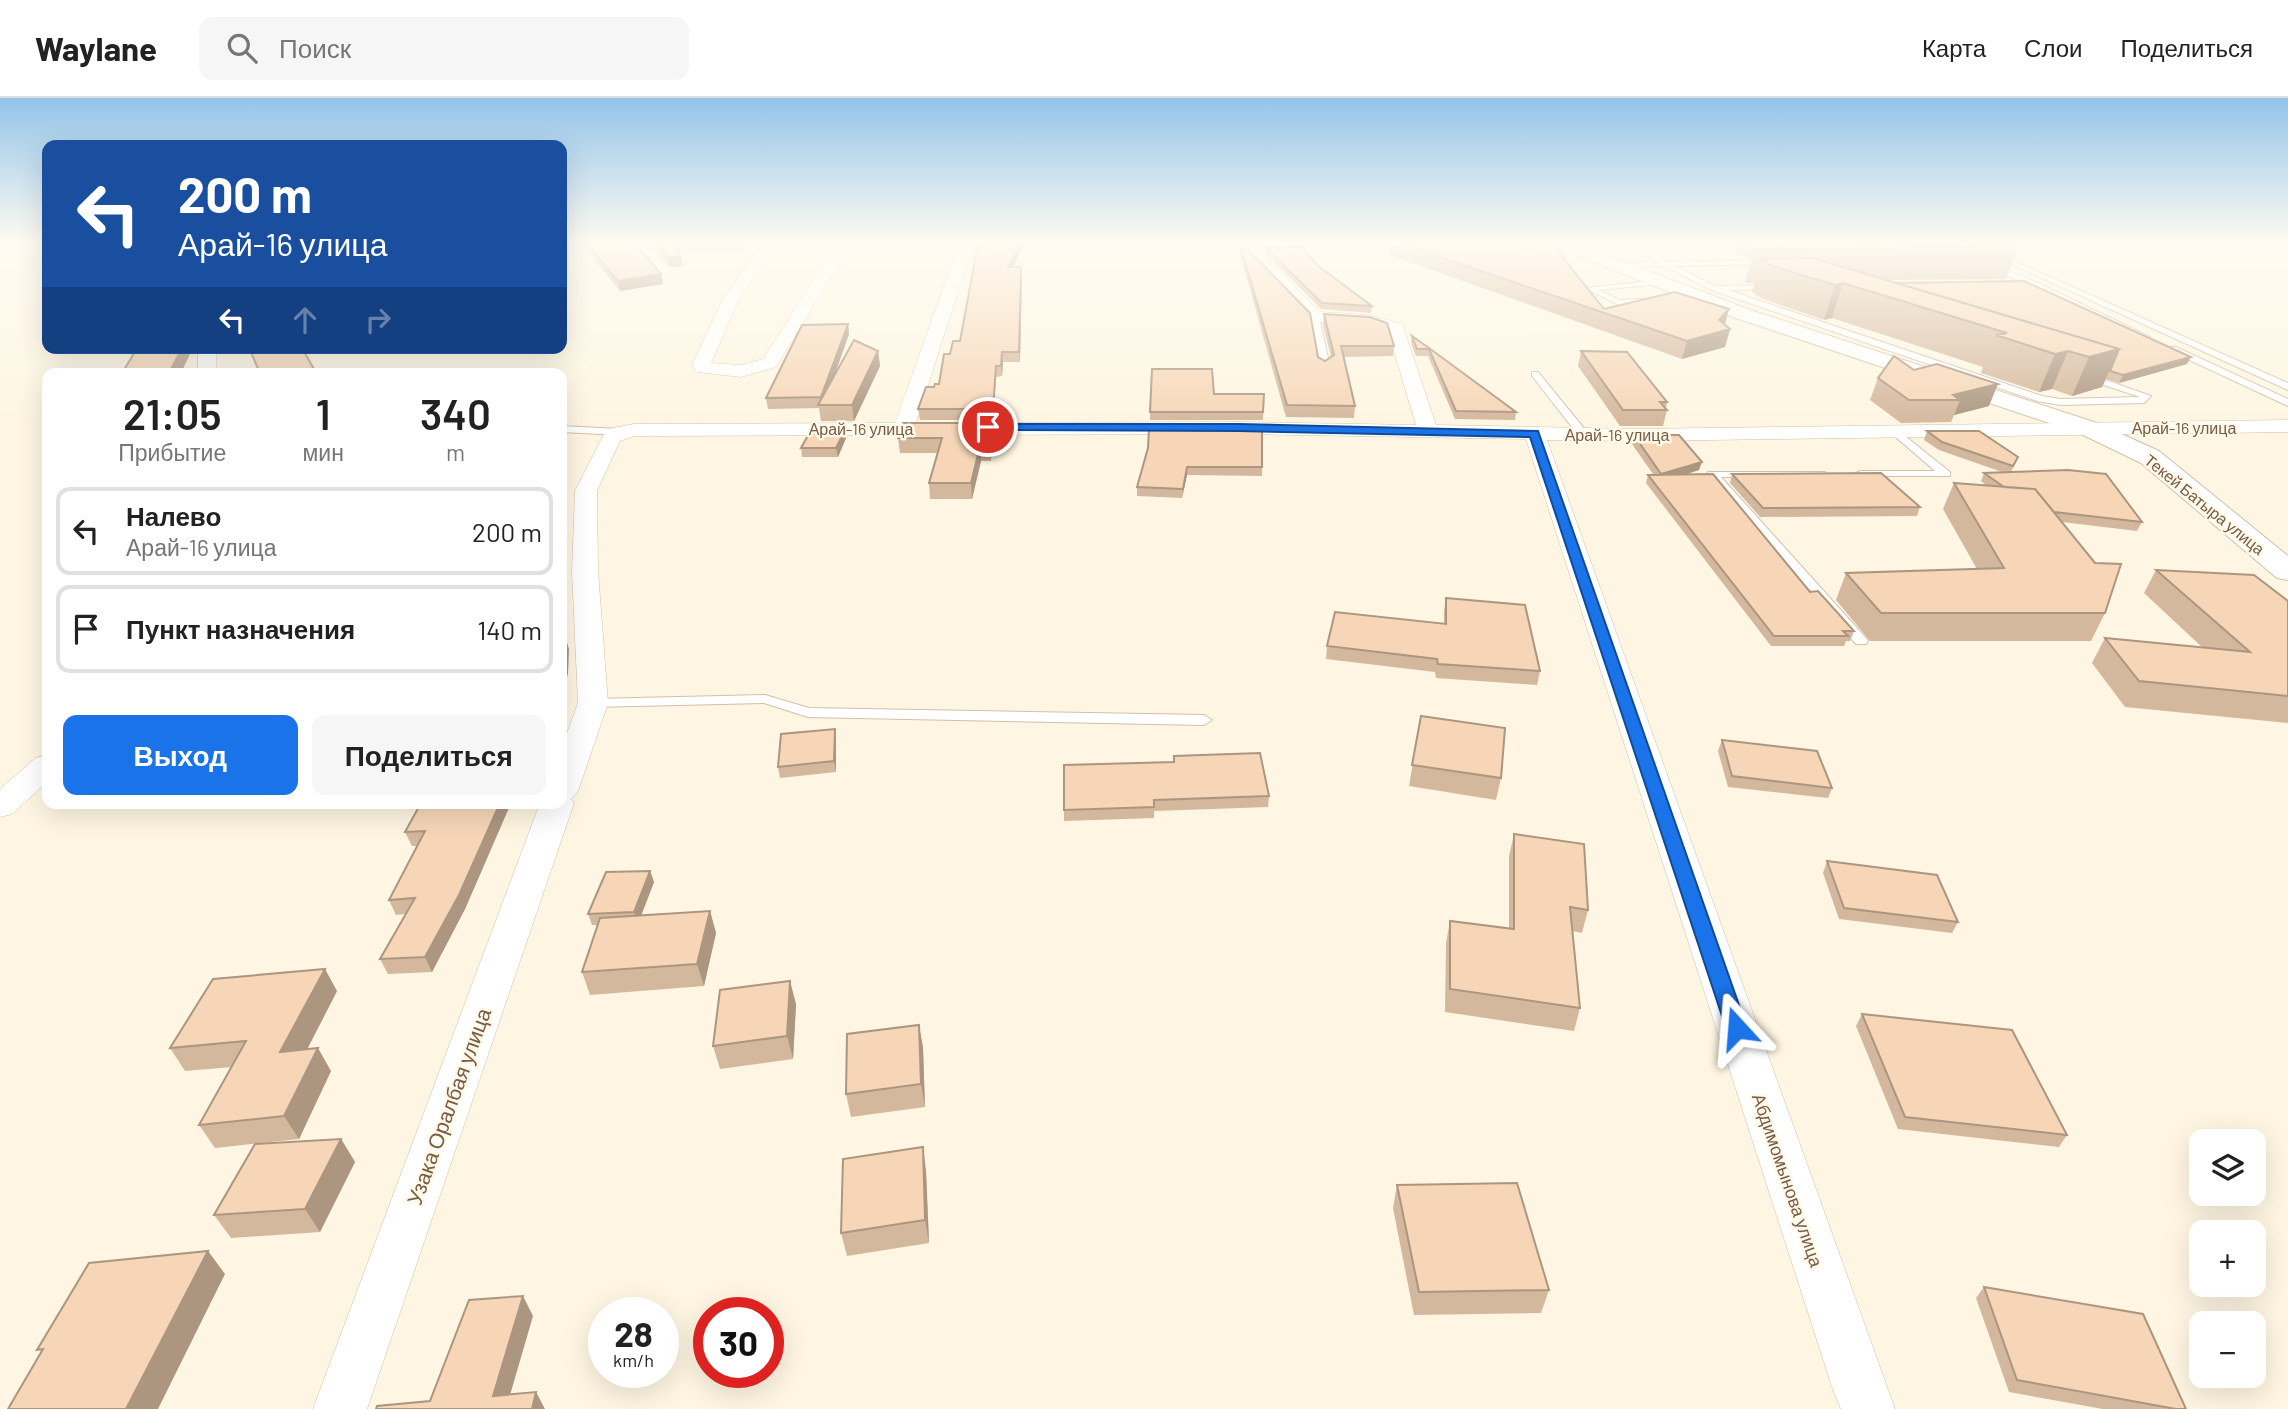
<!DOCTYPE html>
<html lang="ru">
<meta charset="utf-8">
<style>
body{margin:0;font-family:Barlow,sans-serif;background:#f6f6f6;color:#222;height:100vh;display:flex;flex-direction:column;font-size:26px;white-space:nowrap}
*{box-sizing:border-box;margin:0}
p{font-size:23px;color:#767676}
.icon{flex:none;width:38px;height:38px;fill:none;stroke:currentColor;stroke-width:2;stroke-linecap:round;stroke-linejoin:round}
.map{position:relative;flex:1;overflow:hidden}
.details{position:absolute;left:42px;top:270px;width:525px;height:441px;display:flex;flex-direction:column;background:#fff;border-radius:14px;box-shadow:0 7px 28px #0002}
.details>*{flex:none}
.hud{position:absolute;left:42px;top:42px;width:525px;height:214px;border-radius:14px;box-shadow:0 7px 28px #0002;background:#1a4fa0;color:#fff;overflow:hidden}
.controls{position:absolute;left:2189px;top:1031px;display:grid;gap:14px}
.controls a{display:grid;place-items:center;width:77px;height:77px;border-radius:14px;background:#fff;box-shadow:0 7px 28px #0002;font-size:35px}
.speed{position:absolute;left:588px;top:1199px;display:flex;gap:14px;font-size:35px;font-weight:700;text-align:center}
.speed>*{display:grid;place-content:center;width:91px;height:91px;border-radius:50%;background:#fff;box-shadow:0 7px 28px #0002;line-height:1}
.speed small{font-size:18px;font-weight:400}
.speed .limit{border:10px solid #d22;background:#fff;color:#111}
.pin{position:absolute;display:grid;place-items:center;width:60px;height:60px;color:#fff;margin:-30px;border:4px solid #fff;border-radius:50%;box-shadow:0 2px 7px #0007}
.me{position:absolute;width:77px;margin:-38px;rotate:341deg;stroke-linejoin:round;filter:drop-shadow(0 0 5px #0008)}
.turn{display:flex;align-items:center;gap:24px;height:147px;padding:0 21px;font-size:32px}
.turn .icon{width:91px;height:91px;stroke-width:2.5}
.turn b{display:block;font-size:49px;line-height:60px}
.lanes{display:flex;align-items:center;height:66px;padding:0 21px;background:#0003;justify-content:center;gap:35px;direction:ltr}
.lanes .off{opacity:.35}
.eta{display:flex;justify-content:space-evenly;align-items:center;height:119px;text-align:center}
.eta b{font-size:42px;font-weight:600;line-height:49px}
.action{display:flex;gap:14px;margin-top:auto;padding:14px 21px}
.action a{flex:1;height:80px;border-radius:14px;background:#1a73e8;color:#fff;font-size:28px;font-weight:600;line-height:80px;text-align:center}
.action a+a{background:#f6f6f6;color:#222}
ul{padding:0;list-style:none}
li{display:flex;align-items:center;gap:21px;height:88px;margin:0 14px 10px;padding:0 7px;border:4px solid #e0e0e0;border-radius:14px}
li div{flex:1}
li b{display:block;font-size:26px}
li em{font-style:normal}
header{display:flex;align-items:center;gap:42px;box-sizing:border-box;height:98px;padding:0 35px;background:#fff;border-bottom:2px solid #e0e0e0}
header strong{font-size:33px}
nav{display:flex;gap:38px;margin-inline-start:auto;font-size:24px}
.search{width:490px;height:63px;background:#f6f6f6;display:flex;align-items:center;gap:18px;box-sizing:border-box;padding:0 24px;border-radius:14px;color:#767676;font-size:26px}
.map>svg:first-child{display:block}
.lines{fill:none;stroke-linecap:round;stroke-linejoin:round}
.service-casing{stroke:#d2c0aa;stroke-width:2}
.minor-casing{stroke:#d2c0aa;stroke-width:1}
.tertiary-casing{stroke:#d2c0aa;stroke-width:2}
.service{fill:#fff;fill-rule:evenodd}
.minor{fill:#fff;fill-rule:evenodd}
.tertiary{fill:#fff;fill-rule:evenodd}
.wall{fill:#d4b89d}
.shaded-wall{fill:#ac9680}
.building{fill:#f6d6b7;stroke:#ac9680;stroke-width:2}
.route{fill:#1a73e8;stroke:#114b97;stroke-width:2}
.labels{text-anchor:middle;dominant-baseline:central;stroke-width:5;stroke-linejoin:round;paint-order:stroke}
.far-street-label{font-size:16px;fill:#785c46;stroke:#fff9ea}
.street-label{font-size:18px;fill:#785c46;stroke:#fff9ea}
.near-street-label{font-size:21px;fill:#785c46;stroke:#fff9ea}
</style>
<header>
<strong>Waylane</strong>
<div class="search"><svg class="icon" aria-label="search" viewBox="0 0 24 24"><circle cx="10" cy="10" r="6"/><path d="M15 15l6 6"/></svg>Поиск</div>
<nav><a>Карта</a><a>Слои</a><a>Поделиться</a></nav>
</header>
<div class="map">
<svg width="2288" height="1311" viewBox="0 0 2288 1311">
<rect width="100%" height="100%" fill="#fef6e2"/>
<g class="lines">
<g class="service-casing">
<path id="service" d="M1635,146h7l25,18 107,-2 -3,4 -96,2 40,20 61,-1 -3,4 -45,1 314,106 19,3 79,-2 -57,-19v-4l3,-1 65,23 -7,7 -83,2 -24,-4 -326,-111 -47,-24 -53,1 3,-4 43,-1z
M1967,146h9l312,139v7z
M1988,165l46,18 116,56 -7,2 -113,-54h-24v-4h13l-31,-14z
M1659,182l3,4 -64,6 22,10 39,-2 -3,4 -37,3 -34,-17z
M1315,216l4,3 11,50 -5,3 -5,-3 -9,-50z
M2170,249h6l112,52v7l-118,-55z
M1532,274h6l49,60v4h-8l-47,-60z
M562,328l58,3 5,3 -5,3 -58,-3z
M1895,330l55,44v4h-94l-2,-2 6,-3h75l-44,-38 -1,-2z
M1708,374h117l2,2 -6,3h-100l145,161 2,3 -2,3h-10l-148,-168z
M765,597l44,13 395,7 8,5 -8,5 -396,-8 -44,-14 -171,4 -7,-4 7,-4z"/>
</g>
<g class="minor-casing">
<path id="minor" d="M633,146h14l23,27 -3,3h-10z
M762,146h14l-38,57 -27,62 30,2 22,-6 74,-115h14l-75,123 -35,10 -44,-5 -5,-7 30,-64z
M959,146h14l-57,179 323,-1 177,3 -28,-94 -19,-6 -60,-4 -72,-77h15l68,68 49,3 33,9 34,101 200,4 652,-9v12l-652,9 -89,-1 348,969h-54l-8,-19 -307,-951 -287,-5 -605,2 -14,5 -23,50 1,80 10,132 -30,88 -7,8 3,4 -207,606h-54l227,-606h22v-56l16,-44 -6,-132 3,-80 29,-57 9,-6 21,-4 261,-1z
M198,250h18v25h-18z
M47,657v27l-35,32 -12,3v-28l36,-31z"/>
</g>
<g class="tertiary-casing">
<path id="tertiary" d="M1556,146h22l172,66 347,113 62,28 129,105v24l-11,-2 -136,-115 -62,-30 -343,-115 -178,-70z"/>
</g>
<use href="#service" class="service"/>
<use href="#minor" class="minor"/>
<use href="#tertiary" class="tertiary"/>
</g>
<path class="wall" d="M581,146h54l26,30 2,10 -43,7z
M650,146h102l-5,7 -68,1 2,4 2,10 -13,1z
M1025,146l-12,23h8l-1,95h-17l-1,14 -6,1 -3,43h-73l-2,-11 16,-22 5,-3 11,-30z
M1391,146h161l52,65h125l-4,16 5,4 -5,18 -43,12 -292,-104z
M1724,146h288l6,2 -12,33 -118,1 299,84 -68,19 -13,-4 -4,8 -30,9 -20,-7 -13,3 -58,-19 2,-6 -151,-49 -8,2 -61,-21 -11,-7 3,-9h-10l7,-25h-4z
M1240,147l78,112 7,4 6,-4 -8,-32 1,-11 70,32 -1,10 -50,1 12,49 -1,12 -68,-1 -46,-163z
M1266,150l106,58 -1,7 -50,-4 -55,-55z
M848,226l1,10 -14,39 43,-22 2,15 -26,55h-33l-2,-13 -51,1 -2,-11z
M1412,238l104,76 -1,8 -60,-1 -27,-63h-12l-5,-13z
M1581,253l86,51 -1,6 1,2 -4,16h-43l-42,-60z
M1914,272l75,36 -35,9 -3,7 -50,1 -31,-23 8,-22z
M1214,296h50l-1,26h-113v-8z
M991,325l1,14 -1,24h-10l-9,38h-42l-1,-16 9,-30h-38l-2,-15z
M1927,333l91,26 -7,15 131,50 -5,9 -75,-9 43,91 -14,28h-221l-34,-41 10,-27 131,-4 -34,-60 11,-26 32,2 -5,-4 3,-8 18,-1 -63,-22 -15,-10z
M1634,337l65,35 -13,4 168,157 -4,10h-4l-2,5h-73l-125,-163 2,-8 5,-1 -21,-30z
M846,340l-8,19h-36l-1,-9z
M1148,350l114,19v9l-75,-1 -5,23 -45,-2v-9z
M1732,376l188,33 -3,9 -157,1 -30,-34z
M2156,472l132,31v122l-163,-16 -33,-44 13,-25 98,10 -59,-55z
M1446,500l94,73 -3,14 -101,-7 -1,-6 -109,-13 1,-13 117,-22v-13z
M1421,618l80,62 -5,22 -87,-14z
M835,631l1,10v33l-56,6 -2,-11z
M1722,642l110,48 -4,10 -100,-11 -10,-36z
M1174,658l95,40 -1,11 -114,4v7l-90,3v-11l109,-48z
M421,705h90l-46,106 -33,63 -44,2 -8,-15 26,-45 -10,1 -7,-15 28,-54h-5l-7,-14z
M1514,736l74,76 -6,23 -10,-2 8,77 -6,23 -129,-19 1,-69 4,-22 59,8v-73z
M1827,763l131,61 -6,11 -113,-14 -16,-46z
M650,773l4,11 -13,33 69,-4 6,22 -12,53 -114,9 -8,-23 16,-47h-6l-4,-11z
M337,893l-30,58 24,22 -32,68 -84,9 -16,-23 33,-58 -47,4 -15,-23z
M796,906l-3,55 -73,10 -7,-23z
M1862,916l205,121 -8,12 -161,-18 -42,-103z
M919,927l4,23 2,59 -74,10 -5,-23z
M341,1041l14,23 -35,70 -89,6 -17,-23z
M926,1073l3,72 -82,13 -6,-23z
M1397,1087l152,105 -8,23 -127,2 -21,-107z
M1984,1189l202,122h-83l-94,-17 -33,-94z"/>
<path class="shaded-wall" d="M746,146h6l-5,7z
M1020,146h5l-17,32v-9z
M681,158l2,10 -13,1 -2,-10z
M1021,169l1,9 -2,86 -1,-10z
M661,176l2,10 -43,7 -2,-10z
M1843,185l-11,35 -8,2 11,-35z
M1729,211l-5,17 6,3 -5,18 -43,12 5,-18 32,-21z
M848,226l1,10 -25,71h-2l-1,-8z
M182,250h11l-12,25h-12z
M2119,251l-17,38 -30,9 17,-39z
M878,253l2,15 -26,55 -2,-16z
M2068,253l-16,38 -13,3 16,-38z
M1002,254l1,10 -1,14 -1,-10z
M2191,259l-4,7 -68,19 4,-8z
M996,268v11l-3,43v-11z
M1998,286l-9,22 -35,9 6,-15 -7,-5z
M991,325l1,14 -1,24 -1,-15z
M845,332l1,8 -8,19 -2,-9z
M980,348l1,15 -9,38 -1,-16z
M1702,364l-3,8 -40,13 2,-9z
M1187,369v8l-5,23 1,-9z
M565,538l4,13 -1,25 -6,18v-26z
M835,631l1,10v33l-2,-11z
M500,705h11l-46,106 -33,63 -7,-15z
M650,773l4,11 -16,42 -4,-12z
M710,813l6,22 -12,53 -7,-22z
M325,871l12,22 -43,84 -14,-23z
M790,883l6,23 -3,55 -6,-23z
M919,927l4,23 2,59 -4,-23z
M318,950l13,23 -32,68 -15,-23z
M341,1041l14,23 -35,70 -15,-23z
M923,1049l3,24 3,72 -4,-23z
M208,1153l17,23 -67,135h-32z
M523,1198l10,20 -27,93 -13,-13z
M536,1294l9,17h-13z"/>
<path class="building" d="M587,146h48l26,30 -43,7z
M656,146h16l9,12 -13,1z
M978,146h42l-12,23h13l-2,85h-17l-1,14h-5l-3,43h-75l8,-22h8l1,-3h4l5,-30h6l3,-13h7z
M1402,146h150l52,65 71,-17 54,17 -10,11 11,9 -43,12z
M1757,146h255l6,2 -264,4z
M1240,147h3l67,68 8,44 7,4 9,-6 -10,-41 46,3 17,6 7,23h-53l14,60 -68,-1z
M1302,149l16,19 54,40 -50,-3 -56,-55z
M1812,160l307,91 -30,8 -21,-6 -13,3 -59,-19 11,-2 -164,-50 -8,2 -63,-19 -11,-7z
M2024,183l167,76 -68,18 -13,-4 9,-22 -223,-66z
M848,226l-27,73 -55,1 36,-73z
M1412,238l17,12 87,64 -60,-1 -27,-62h-12z
M854,242l24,11 -26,54h-34z
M131,250h51l-13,25h-47l11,-18z
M251,250h51l13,23 -7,2h-48l-8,-18z
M1581,253l46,1 40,50h-7l7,8h-44z
M1894,258l20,14 23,-6 61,20 -45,11 7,5h-51l-31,-22z
M1152,271h60l2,25h50l-1,18h-113z
M903,325h88l-1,23h-10l-9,37h-42l13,-45h-44z
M1149,331h113v38h-75l-4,22 -46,-2 11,-39z
M811,332h34l-9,18h-35z
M1927,333h52l39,26 -5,9 -71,-24z
M1634,337h45l23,27 -41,12z
M2068,372l38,4 36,48 -88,-10 -19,-23 -31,-2 -20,-14z
M1881,375l39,34 -157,1 -31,-34z
M1713,376l97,118 8,-1 36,40h-11l5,5h-74l-126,-161z
M1954,385l81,6 60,74 26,1 -16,49h-224l-35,-40 158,-5z
M2156,472l98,5 34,26v95l-149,-15 -34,-43 145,14z
M1446,500l79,7 15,66 -102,-7 -1,-5 -110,-13 8,-34 111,12z
M565,538l-1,25 -2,5v-29z
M1421,618l84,12 -4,50 -89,-13z
M835,631l-1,32 -56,6 3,-33z
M1722,642l95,11 15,37 -100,-12z
M1260,655l9,43 -115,4v7l-90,3v-45l110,-3v-6z
M421,705h79l-41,92 -34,62 -45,2 35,-61 -26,2 36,-69 -20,1z
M1514,736l70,10 4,66 -18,-3 10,101 -130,-19v-68l64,8z
M1827,763l110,14 21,47 -114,-14z
M650,773l-16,41 -46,2 18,-42z
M710,813l-13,53 -115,8 18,-54z
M325,871l-45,83 38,-4 -34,68 -85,9 47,-84 -76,7 43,-69z
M790,883l-3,55 -74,10 7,-56z
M1862,916l150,16 55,105 -162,-18z
M919,927l2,59 -75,10 1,-60z
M341,1041l-36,70 -91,6 41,-71z
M923,1049l2,73 -84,13 2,-74z
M1517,1085l32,107 -130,2 -22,-107z
M208,1153l-82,158h-118l35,-60 -6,1 52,-87z
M1984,1189l159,27 43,95h-10l-159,-29z
M523,1198l-30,100 43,-4 -4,17h-156l1,-3 53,-5 39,-101z"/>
<linearGradient id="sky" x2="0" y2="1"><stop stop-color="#93c4e9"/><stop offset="0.44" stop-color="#fffbf2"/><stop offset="1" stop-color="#fffbf2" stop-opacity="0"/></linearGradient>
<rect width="2288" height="329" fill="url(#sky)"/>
<path class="route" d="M1239,326l299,7 209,597 -3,6 -7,2 -8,-2 -3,-6 -196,-591 -291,-6 -251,-1 -5,-3 5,-3z"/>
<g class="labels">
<g class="far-street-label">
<text x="2184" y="329">Арай-16 улица</text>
<text x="861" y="330">Арай-16 улица</text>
<text x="1617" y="336">Арай-16 улица</text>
<text transform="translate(2205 406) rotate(39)">Текей Батыра улица</text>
</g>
<g class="street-label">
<text transform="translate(1788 1082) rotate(71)">Абдимомынова улица</text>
</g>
<g class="near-street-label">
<text transform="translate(448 1008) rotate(-70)">Узака Оралбая улица</text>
</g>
</g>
</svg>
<div class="controls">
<a><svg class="icon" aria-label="layers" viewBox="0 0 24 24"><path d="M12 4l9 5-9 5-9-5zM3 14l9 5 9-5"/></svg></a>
<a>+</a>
<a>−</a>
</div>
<div class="speed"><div>28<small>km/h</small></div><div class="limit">30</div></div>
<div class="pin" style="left:988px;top:329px;background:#d93025"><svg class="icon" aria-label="arrive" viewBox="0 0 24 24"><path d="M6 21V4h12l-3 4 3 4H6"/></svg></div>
<svg class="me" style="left:1737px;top:930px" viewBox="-20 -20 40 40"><path d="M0-17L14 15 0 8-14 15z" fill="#1a73e8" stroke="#fff" stroke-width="4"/></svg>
<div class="hud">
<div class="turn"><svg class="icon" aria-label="left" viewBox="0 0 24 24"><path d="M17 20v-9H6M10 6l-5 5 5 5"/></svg><div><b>200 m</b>Арай-16 улица</div></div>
<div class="lanes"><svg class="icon" aria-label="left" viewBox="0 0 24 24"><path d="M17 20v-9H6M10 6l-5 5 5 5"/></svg><svg class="icon off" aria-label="ahead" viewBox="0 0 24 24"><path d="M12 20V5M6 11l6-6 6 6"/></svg><svg class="icon off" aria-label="right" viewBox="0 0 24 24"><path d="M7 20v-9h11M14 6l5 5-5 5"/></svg></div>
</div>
<section class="details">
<div class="eta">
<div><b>21:05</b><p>Прибытие</p></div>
<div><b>1</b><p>мин</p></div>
<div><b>340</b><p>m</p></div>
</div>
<ul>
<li><svg class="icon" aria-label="left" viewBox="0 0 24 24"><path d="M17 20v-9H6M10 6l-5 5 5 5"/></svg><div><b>Налево</b><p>Арай-16 улица</p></div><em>200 m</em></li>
<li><svg class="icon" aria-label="arrive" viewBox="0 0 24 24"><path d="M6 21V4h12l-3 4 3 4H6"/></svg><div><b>Пункт назначения</b></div><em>140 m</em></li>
</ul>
<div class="action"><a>Выход</a><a>Поделиться</a></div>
</section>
</div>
